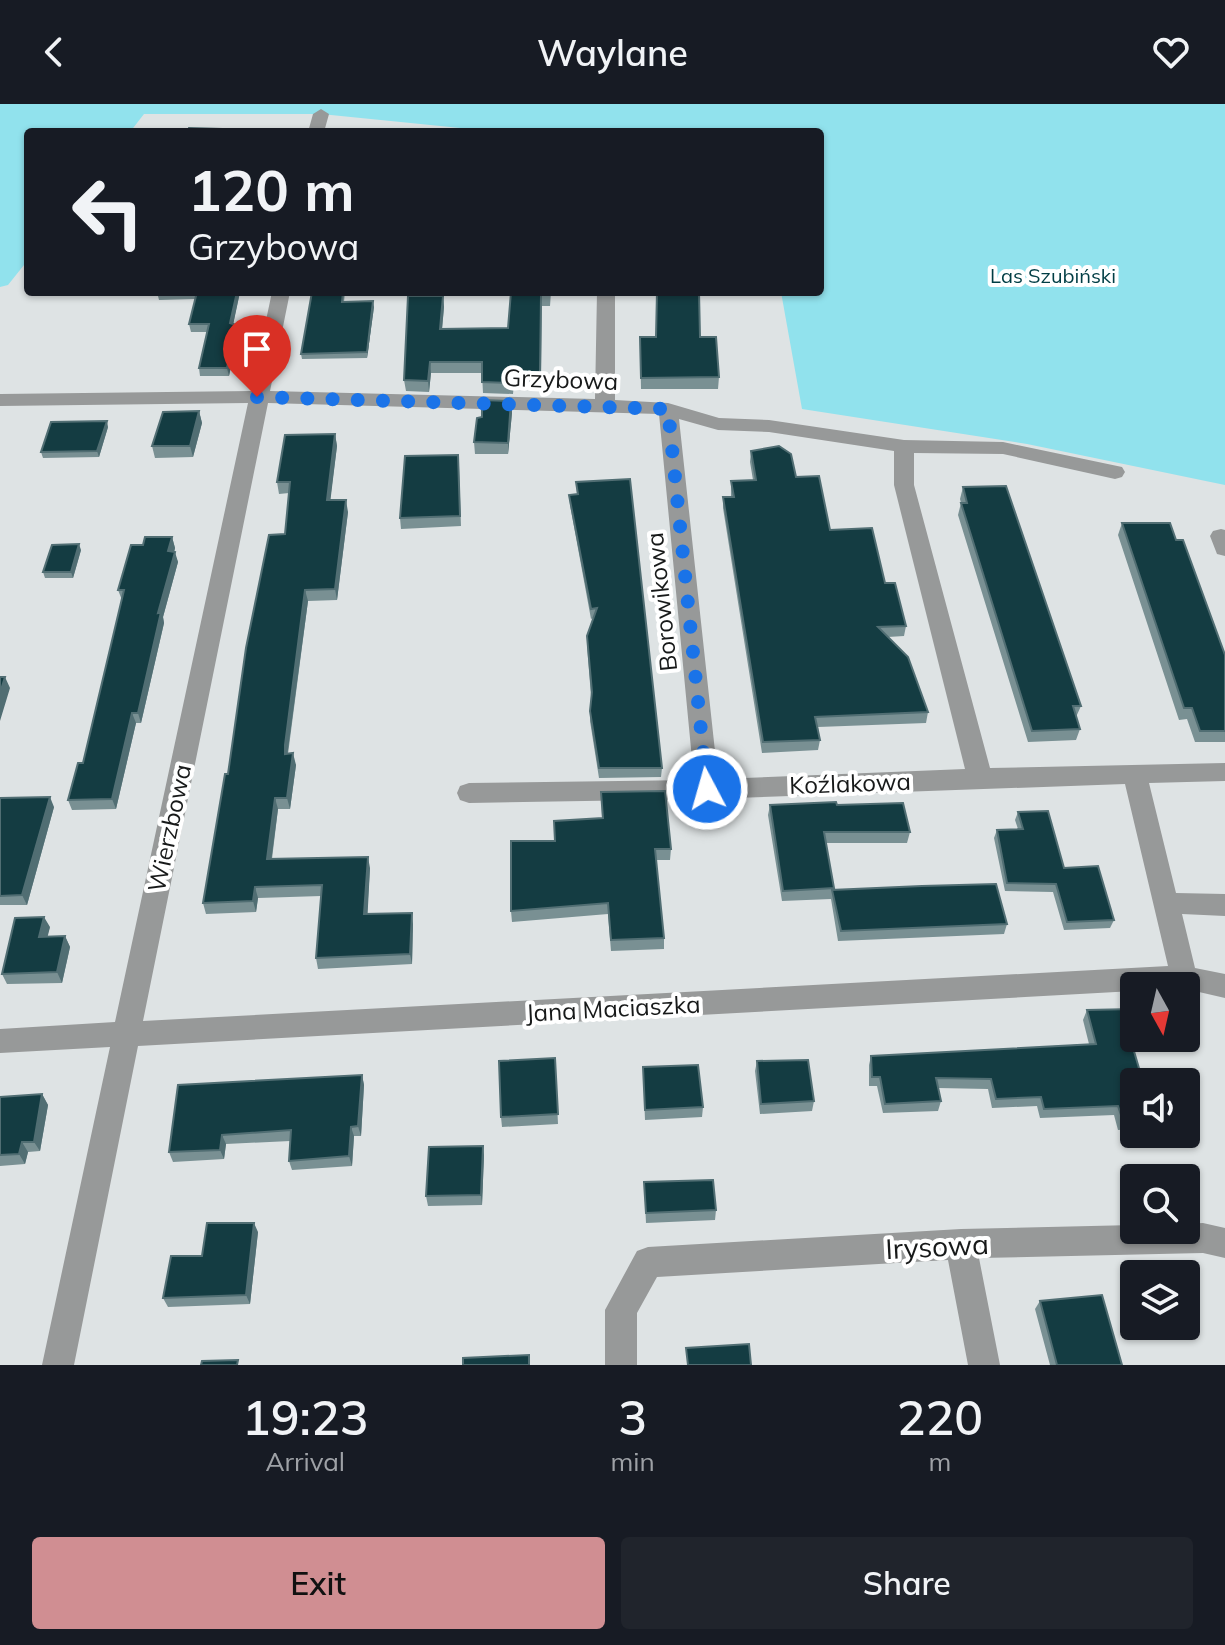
<!DOCTYPE html>
<meta charset="utf-8">
<style>
body{margin:0;font-family:Mulish,sans-serif;background:#20242c;color:#f1f3f6;height:100vh;display:flex;flex-direction:column;font-size:30px;white-space:nowrap}
*{box-sizing:border-box;margin:0}
p{font-size:26px;color:#9ea1a6}
.icon{flex:none;width:44px;height:44px;fill:none;stroke:currentColor;stroke-width:2;stroke-linecap:round;stroke-linejoin:round}
.map{position:relative;height:1261px;overflow:hidden}
.sheet{display:flex;flex-direction:column;background:#171b24;flex:1}
.sheet>*{flex:none}
.hud{position:absolute;left:24px;top:24px;width:800px;height:168px;border-radius:8px;box-shadow:0 2px 6px #0004;background:#171b24;color:#f1f3f6;overflow:hidden}
.needle{width:52px;rotate:172deg}
.tools{position:absolute;left:1120px;top:868px;display:grid;gap:16px}
.tools a{display:grid;place-items:center;width:80px;height:80px;border-radius:8px;background:#171b24;box-shadow:0 2px 6px #0004;font-size:40px}
.pin{position:absolute;display:grid;place-items:center;width:68px;height:68px;color:#fff;margin:-82px -34px;border-radius:50% 50% 50% 0;rotate:-45deg;box-shadow:0 0 8px #0007}
.pin .icon{rotate:45deg}
.me{position:absolute;width:88px;margin:-44px;rotate:354deg;stroke-linejoin:round;filter:drop-shadow(0 0 6px #0008)}
.turn{display:flex;align-items:center;gap:28px;height:168px;padding:0 32px;font-size:36px}
.turn .icon{width:104px;height:104px;stroke-width:2.5}
.turn b{display:block;font-size:56px;line-height:68px}
.eta{display:flex;justify-content:space-evenly;align-items:center;height:136px;text-align:center}
.eta b{font-size:48px;font-weight:600;line-height:56px}
.button{display:flex;gap:16px;margin-top:auto;padding:16px 32px}
.button a{flex:1;height:92px;border-radius:8px;background:#d08e92;color:#111;font-size:32px;font-weight:600;line-height:92px;text-align:center}
.button a+a{background:#20242c;color:#f1f3f6}
header{display:flex;justify-content:space-between;align-items:center;height:104px;padding:0 32px;background:#171b24;font-size:36px;font-weight:600}
.map>svg:first-child{display:block}
.green{fill:#91e2ed}
.lines{fill:none;stroke-linecap:round;stroke-linejoin:round}
.minor{fill:#979999;fill-rule:evenodd}
.wall{fill:#799093}
.shaded-wall{fill:#516e73}
.building{fill:#143c42;stroke:#516e73;stroke-width:2}
.route{stroke:#1a73e8;stroke-width:14;stroke-dasharray:0 25.2}
.labels{text-anchor:middle;dominant-baseline:central;stroke-width:8;stroke-linejoin:round;paint-order:stroke}
.far-park-label{font-size:20px;fill:#003d44;stroke:#fff}
.street-label{font-size:24px;fill:#171919;stroke:#fff}
.near-street-label{font-size:28px;fill:#171919;stroke:#fff}
</style>
<header><svg class="icon" aria-label="back" viewBox="0 0 24 24"><path d="M15 5l-7 7 7 7"/></svg>Waylane<svg class="icon" aria-label="heart" viewBox="0 0 24 24"><path d="M12 20l-8-8c-3-5 5-10 8-4 3-6 11-1 8 4z"/></svg></header>
<div class="map">
<svg width="1225" height="1261" viewBox="0 0 1225 1261">
<rect width="100%" height="100%" fill="#dee3e4"/>
<path class="green" d="M0,0h1225v381l-198,-41 -225,-35 -21,-117h39v-160h-320l-179,-18h-177l-14,18h-102v128l-20,25 -8,2z"/>
<g class="lines">
<path class="minor" d="M321,5l8,5 -5,18h-16l5,-18z
M272,188h18l-20,99 325,8 2,-107h18v108l53,3 51,15 50,2 135,20 99,2 119,25 3,5 -3,5 -7,2 -112,-25 -89,-1v32l76,283 235,-5v18l-76,2 27,110 49,1v22l-43,-2 13,54 30,6v24l-39,-9v-3h-52v5l-996,55 -64,319h-32l68,-318 -110,6v-24l115,-7 133,-619 -248,3v-12l251,-3zM268,299l391,11 35,366 -225,3 -9,3 -3,7 3,7 9,3 238,-4 418,-15 43,182 -1025,55zM679,315l39,11 51,2 125,19v34l71,284 -247,10z
M1221,425l4,1v26l-8,-2 -7,-18 3,-5z
M1203,1119l22,5v30l-22,-5 -224,5 21,107h-32l-20,-105 -291,17 -20,36v52h-32v-55l32,-59 11,-4 313,-18 173,-4v5h52v-6z"/>
</g>
<path class="wall" d="M157,188h83l-7,32 3,1 2,8 -9,43h-29l-1,-8 9,-36h-17l-2,-8 6,-25 -36,1z
M312,188h33l-1,10 30,5 -7,51 -65,1 -1,-5z
M511,188h40l-1,14h-8l-1,77h-27l-1,11 -30,-1 -1,-20h-51l-2,19 -23,-1 -2,-11 39,-84 1,11 -2,22 66,-1z
M640,233h60l19,40 -1,12h-77z
M511,297l1,12 -4,41h-33l-1,-12 8,-25z
M199,307l3,12 -9,34 -38,1 -3,-12z
M108,323l-9,30 -56,1 -2,-6z
M335,330l2,12 -7,54 18,12 -11,88 -29,1 -20,153 8,11 -6,44h-12l-6,50 98,9 -3,46 46,10 -1,40 -94,5 -2,-11 5,-62 -63,2 -2,14 -50,2 -3,-11 25,-129 57,-240 4,-41 -10,1 -2,-12z
M751,347l45,26 34,53 55,53 21,43 -2,10 -16,1 40,75 -2,11 -108,4 2,13 -2,10 -56,3 -39,-245v-11h8v-16l22,-1 -3,-18z
M459,362l2,60 -60,3 -1,-11z
M576,378l86,286 -1,9 -62,1 -9,-57 1,-25 -4,-50v-10l6,-18 -2,1 -21,-114 -1,-10h8z
M963,383l118,219 -5,11 4,12 -4,11 -48,2 -70,-227 3,-12 -1,-4z
M1122,419l54,17 49,115v87h-30l-8,-23 -8,1 -61,-185z
M172,433l3,11 -1,4 4,10 -15,55 1,6 -23,100h-5l-20,86 -44,1 -4,-10 15,-37 39,-163 -4,-10 25,-45z
M81,446l-8,28h-28l-2,-6z
M601,688l70,57 -1,11h-14l8,78v11l-53,2 -3,-37 -96,8 -1,-11 44,-70 47,-23z
M0,694l54,9 -27,98h-27z
M770,701h67l73,27 -3,11h-81l8,47 173,34 -3,10 -166,7 -7,-42 -49,2 -14,-86z
M1018,708l46,56 50,52 -4,8 -46,2 -11,-38 -48,-1 -11,-53 3,-8 21,-1 -3,-9z
M50,823l-3,9h18l5,11 -8,36 -55,1 -5,-10z
M1087,906l70,31 -5,9h-19l1,79 -16,1 -4,-15 -74,3 -3,-12 -45,2 -4,-19 -50,-1 3,13 -3,10 -55,2 -6,-27h-8v-21l2,-9 218,-12 -6,-24z
M555,954l3,66 -56,3 -1,-10z
M757,957l57,40 -2,10 -52,3 -5,-43z
M643,963l60,40 -1,10 -57,3z
M362,971l2,10 -3,51h-7l-2,30 -60,4 -3,-9 1,-20 -64,3 -2,15 -51,3 -4,-10z
M42,990l6,11 -8,46 -12,1 -3,12 -25,2v-69z
M484,1051l-2,50 -54,1 -2,-10z
M644,1078l72,28 -1,10 -69,3z
M258,1128l-8,72 -82,3 -5,-9 39,-42z
M1040,1197l82,64h-72l-15,-56z"/>
<path class="shaded-wall" d="M237,188h3l-8,38 -2,-7z
M443,192l1,11 -3,33 -1,-11z
M373,197l1,6 -7,51v-6z
M236,221l2,8 -9,43 -2,-8z
M430,258l1,11 -2,19 -1,-11z
M511,297l1,12 -4,41v-11z
M199,307l3,12 -9,34 -3,-11z
M107,317l1,6 -9,30 -2,-6z
M335,330l2,12 -8,66 -2,-12z
M346,396l2,12 -11,88 -2,-11z
M172,433l3,11 -3,14 -4,-11z
M79,440l2,6 -8,28 -2,-6z
M175,448l3,10 -15,55 1,6 -23,100 -3,-10 20,-100z
M305,486l3,11 -21,156 -2,-3v-9z
M5,573l5,11 -10,33v-28z
M132,609l4,10 -20,86 -4,-10z
M293,649l3,12 -6,44 -3,-11z
M50,693l4,10 -27,98 -5,-10z
M275,694l3,11 -8,61 -3,-11z
M368,753l2,11 -3,57 -3,-11z
M255,783l3,11 -2,14 -3,-11z
M412,809l1,11 -1,40 -2,-10z
M44,813l6,10 -5,20 -6,-10z
M65,832l5,11 -8,36 -5,-11z
M362,971l2,10 -3,51 -3,-10z
M42,990l6,11 -8,46 -6,-9z
M351,1023l3,9 -2,30 -3,-10z
M222,1031l4,9 -2,15 -4,-9z
M22,1038l6,10 -3,12 -6,-10z
M483,1042l1,9 -2,50 -1,-10z
M254,1119l4,9 -8,72 -4,-9z"/>
<path class="building" d="M189,24l67,2 -1,2h-72l5,-1z
M197,188h40l-7,31 6,2 -9,43h-28l10,-44h-20z
M312,188h31l-1,10 31,-1 -6,51 -66,2z
M511,188h39v3h-9l-1,77h-27l-1,11 -30,-1v-20h-52l-2,19 -24,-1 4,-84h35l-3,33 68,-1z
M657,188h42l1,45h16l3,40 -78,1 -1,-41h16z
M482,296l29,1 -3,42 -34,-1 3,-24 5,-1z
M199,307l-9,35h-38l11,-34z
M107,317l-10,30 -56,1 10,-30z
M335,330l-8,66h19l-11,89 -30,1 -20,155v9l8,-1 -6,45h-12l-8,61 101,-2 -4,57 48,-1 -2,41 -94,4 6,-73 -67,2 -2,14 -50,2 22,-129h3l18,-126 23,-113 16,-1 5,-52h-13l8,-47z
M779,342l12,8 5,23 23,-1 11,54 42,-2 13,55h10l11,43 -28,1 30,30 20,55 -113,5 5,23 -57,2 -40,-245h11l-3,-16 25,-1 -5,-29z
M458,351l2,61 -60,2 5,-62z
M630,375l32,289h-63l-9,-57 2,-19 -5,-56 10,-28 -6,1 -22,-114 9,-1 -2,-12z
M1006,382l75,220h-8l7,23 -48,2 -71,-228h6l-4,-16z
M1122,419h48l6,17h7l42,115v76h-25l-8,-23h-8z
M145,433h27l-4,14 7,1 -17,61 3,-1 -23,101h-6l-20,86 -44,1 10,-37h5l41,-173h-6l13,-45h12z
M79,440l-8,28h-28l9,-27z
M0,573h5l-5,16z
M665,687l6,58h-16l9,89 -53,2 -3,-37 -97,8v-70h44l-1,-20 49,-3 -2,-26z
M50,693l-28,98 -22,1v-98z
M836,698l1,3 66,-2 7,29h-86l10,56 -51,3 -13,-86z
M1048,707l16,57 34,-2 16,54 -47,2 -11,-38 -49,-1 -10,-53 26,-1 -5,-17z
M996,780l11,40 -166,7 -9,-41 90,-4z
M44,813l-5,20 26,-1 -8,36 -55,2 13,-56z
M1134,905v29h22l1,3h-26l12,41h-9v38l-11,1 -5,-15 -74,3 -3,-12 -45,2 -5,-20 -55,-1 5,23 -56,3 -5,-27h-8l-1,-21 225,-12 -9,-34z
M555,954l3,56 -57,3 -2,-56z
M808,956l6,41 -53,3 -4,-43z
M698,961l5,42 -58,3 -2,-43z
M362,971l-4,51 -7,1 -2,29 -60,5 2,-31 -69,5 -2,15 -51,2 9,-67z
M42,990l-8,48h-12l-3,12 -19,1v-58z
M483,1042l-2,49 -55,1 3,-49z
M713,1076l3,30 -70,3 -2,-31z
M207,1119h47l-8,72 -83,3 8,-42h31z
M1102,1191l20,70h-65l-17,-64z
M749,1240l2,21h-63l-2,-17z
M529,1251v10h-66v-7z
M238,1256l-1,5h-36l1,-4z"/>
<g class="lines">
<path class="route" d="M257,293l411,12 39,380"/>
</g>
<g class="labels">
<g class="far-park-label">
<text x="1053" y="171">Las Szubiński</text>
</g>
<g class="street-label">
<text transform="translate(561 275) rotate(2)">Grzybowa</text>
<text transform="translate(661 498) rotate(-96)">Borowikowa</text>
<text transform="translate(850 679) rotate(-2)">Koźlakowa</text>
<text transform="translate(169 724) rotate(-78)">Wierzbowa</text>
<text transform="translate(613 904) rotate(-3)">Jana Maciaszka</text>
</g>
<g class="near-street-label">
<text transform="translate(937 1142) rotate(-3)">Irysowa</text>
</g>
</g>
</svg>
<div class="tools">
<a><svg class="needle" viewBox="-14 -14 28 28"><path d="M0-13l5 13h-10z" fill="#e53935"/><path d="M0 13l5-13h-10z" fill="#9ea1a6"/></svg></a>
<a><svg class="icon" aria-label="sound" viewBox="0 0 24 24"><path d="M4 9h4l5-4v14l-5-4H4zM17 9q2 3 0 6"/></svg></a>
<a><svg class="icon" aria-label="search" viewBox="0 0 24 24"><circle cx="10" cy="10" r="6"/><path d="M15 15l6 6"/></svg></a>
<a><svg class="icon" aria-label="layers" viewBox="0 0 24 24"><path d="M12 4l9 5-9 5-9-5zM3 14l9 5 9-5"/></svg></a>
</div>
<div class="pin" style="left:257px;top:293px;background:#d93025"><svg class="icon" aria-label="arrive" viewBox="0 0 24 24"><path d="M6 21V4h12l-3 4 3 4H6"/></svg></div>
<svg class="me" style="left:707px;top:685px" viewBox="-20 -20 40 40"><circle r="17" fill="#1a73e8" stroke="#fff" stroke-width="3"/><path d="M0-11L8 9 0 5-8 9z" fill="#fff"/></svg>
<div class="hud">
<div class="turn"><svg class="icon" aria-label="left" viewBox="0 0 24 24"><path d="M17 20v-9H6M10 6l-5 5 5 5"/></svg><div><b>120 m</b>Grzybowa</div></div>
</div>
</div>
<section class="sheet">
<div class="eta">
<div><b>19:23</b><p>Arrival</p></div>
<div><b>3</b><p>min</p></div>
<div><b>220</b><p>m</p></div>
</div>
<div class="button"><a>Exit</a><a>Share</a></div>
</section>
